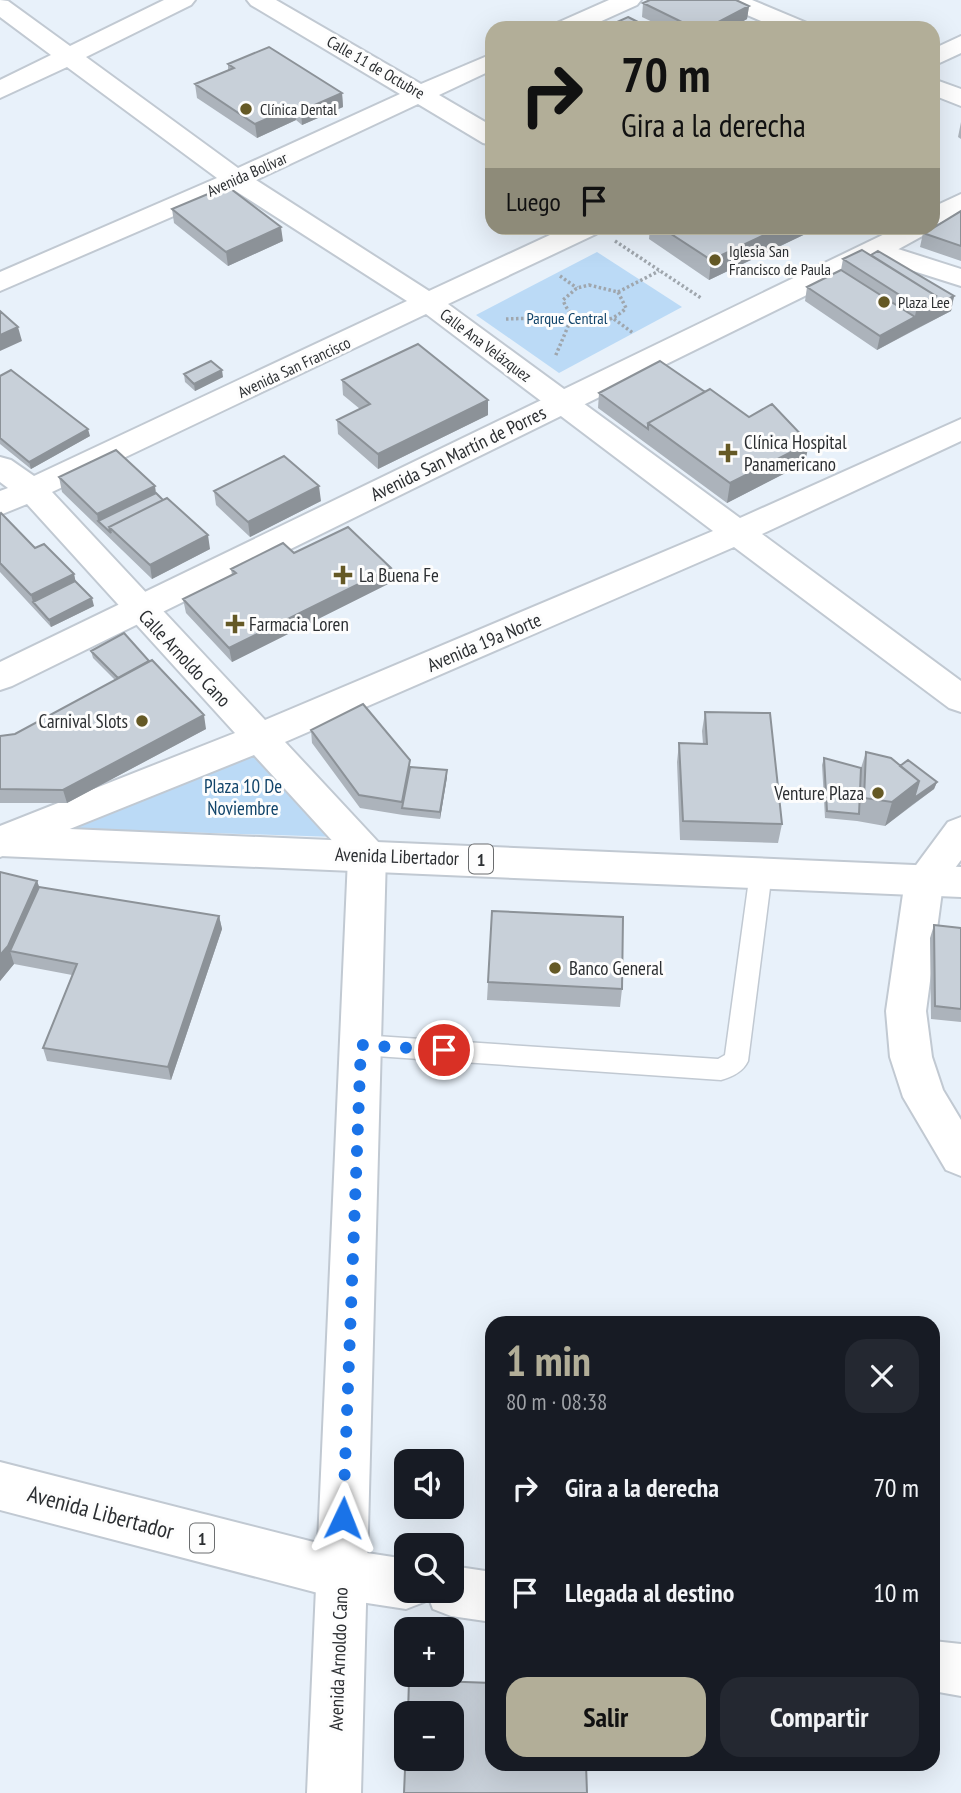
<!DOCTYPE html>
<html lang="es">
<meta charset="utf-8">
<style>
body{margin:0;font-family:"PT Sans Narrow",sans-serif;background:#242831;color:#f1f3f6;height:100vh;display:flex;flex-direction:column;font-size:26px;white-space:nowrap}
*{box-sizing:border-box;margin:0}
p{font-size:23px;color:#9ea1a6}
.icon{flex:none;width:38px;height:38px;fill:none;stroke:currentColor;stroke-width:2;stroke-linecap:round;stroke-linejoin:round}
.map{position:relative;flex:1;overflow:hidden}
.panel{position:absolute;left:485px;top:1316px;width:455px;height:455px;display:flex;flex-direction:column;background:#171b24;border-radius:21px;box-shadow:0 7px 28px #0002}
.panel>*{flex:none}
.guide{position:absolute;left:485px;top:21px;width:455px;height:214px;border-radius:21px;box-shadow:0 7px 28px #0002;background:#b2ae98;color:#111;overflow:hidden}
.buttons{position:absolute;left:394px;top:1449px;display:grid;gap:14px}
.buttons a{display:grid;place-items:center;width:70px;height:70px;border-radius:14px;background:#171b24;box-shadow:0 7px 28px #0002;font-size:35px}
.pin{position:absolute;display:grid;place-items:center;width:60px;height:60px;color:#fff;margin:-30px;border:4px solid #fff;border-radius:50%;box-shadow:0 2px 7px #0007}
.me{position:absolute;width:77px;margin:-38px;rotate:2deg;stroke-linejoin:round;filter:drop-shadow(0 0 5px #0008)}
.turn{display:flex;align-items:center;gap:24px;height:147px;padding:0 21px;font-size:32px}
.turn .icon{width:91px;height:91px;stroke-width:2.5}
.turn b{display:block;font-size:49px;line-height:60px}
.then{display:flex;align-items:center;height:66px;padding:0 21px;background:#0003;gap:14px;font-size:26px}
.round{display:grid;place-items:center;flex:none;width:74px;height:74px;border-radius:21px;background:#242831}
.summary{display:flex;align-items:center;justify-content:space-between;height:119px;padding:0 21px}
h1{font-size:42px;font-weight:800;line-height:52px;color:#b2ae98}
.primary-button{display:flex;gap:14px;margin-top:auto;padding:14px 21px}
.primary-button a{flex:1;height:80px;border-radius:21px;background:#b2ae98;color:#111;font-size:28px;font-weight:800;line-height:80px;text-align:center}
.primary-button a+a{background:#242831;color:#f1f3f6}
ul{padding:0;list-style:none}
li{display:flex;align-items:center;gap:21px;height:105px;padding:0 21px}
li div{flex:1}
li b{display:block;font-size:26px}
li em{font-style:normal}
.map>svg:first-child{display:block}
.green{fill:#bbdaf6}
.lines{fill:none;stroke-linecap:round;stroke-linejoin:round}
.lane-casing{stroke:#c1c9d2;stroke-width:3}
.street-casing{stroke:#c1c9d2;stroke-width:4}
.secondary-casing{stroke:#c1c9d2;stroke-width:4}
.highway-casing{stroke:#c1c9d2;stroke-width:4}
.path{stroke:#9fa6ad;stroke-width:3.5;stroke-dasharray:2.5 2.5;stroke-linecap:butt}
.lane{fill:#fff;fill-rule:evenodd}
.street{fill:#fff;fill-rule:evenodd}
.secondary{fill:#fff;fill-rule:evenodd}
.highway{fill:#fff;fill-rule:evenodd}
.wall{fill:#acb3bb}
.shaded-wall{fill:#8c9298}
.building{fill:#c8d0d9;stroke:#8c9298;stroke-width:2}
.route{stroke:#1a73e8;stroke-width:12;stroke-dasharray:0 21.6}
.poi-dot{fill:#655925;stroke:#fdfdfd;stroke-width:2.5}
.labels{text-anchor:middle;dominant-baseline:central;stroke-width:6;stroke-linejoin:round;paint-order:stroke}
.far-street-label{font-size:16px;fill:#2c2f32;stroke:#fdfdfd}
.far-poi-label{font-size:16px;fill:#2c2f32;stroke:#fdfdfd;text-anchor:start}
.far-park-label{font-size:16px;fill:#11446a;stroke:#fdfdfd}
.shield{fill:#fdfdfd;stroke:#6b6d6f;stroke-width:2}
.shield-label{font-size:18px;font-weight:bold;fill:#2c2f32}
.poi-label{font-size:19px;fill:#2c2f32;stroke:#fdfdfd;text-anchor:start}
.street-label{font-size:19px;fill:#2c2f32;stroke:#fdfdfd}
.park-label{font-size:19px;fill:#11446a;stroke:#fdfdfd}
.near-street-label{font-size:23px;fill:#2c2f32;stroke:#fdfdfd}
</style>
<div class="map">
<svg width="961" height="1793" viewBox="0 0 961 1793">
<rect width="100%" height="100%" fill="#e8f1fa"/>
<path class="green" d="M597,252l85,55 -123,66 -83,-58z
M255,752l81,85 -276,-9z"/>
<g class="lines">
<g class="lane-casing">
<path id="lane" d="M761,863l8,3 3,6 -24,189c-5,11 -16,16 -27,19l-360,-25 -9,-3 -3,-7 3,-7 9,-3 357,24 7,-4 25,-183 3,-6z"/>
</g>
<g class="street-casing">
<path id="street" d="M0,0l8,1 62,45 94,-46h31l-4,5 -105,52 152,111 162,-74 -149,-89 -4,-5h29l145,84 71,-30v16l-53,25 53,31v19l-9,-2 -65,-39 -162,76 173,111 136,-63h34l-3,6 -148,70 292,214 221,-99v22l-199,93 199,147v31l-12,-4 -215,-161 -449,195 95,102 6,10 -25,939h-54l41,-935 -94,-103 -254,102v-31l235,-93 -208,-229 -27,11v-24l8,-3 -8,-6v-25l11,3 23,16 373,-175 -173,-111 -234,101v-19l217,-94 -150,-111 -67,31v-18l51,-25 -51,-38zM426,314l287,217 -448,189 -213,-228z
M609,0h32l-4,5 -51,23h-32l3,-5z
M720,0h32l55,23 3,5h-33l-53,-23z
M961,36v17l-28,13v-17z
M933,79l28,10v17l-28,-11z
M876,242l85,27v17l-95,-30 -4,-6 4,-6z
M961,817v43l-18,24 -17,127 6,46 11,33 18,30v56l-15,-6 -43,-73 -13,-40 -4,-46 19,-131 43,-58z"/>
</g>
<g class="secondary-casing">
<path id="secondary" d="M961,194v19l-28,13v-19z
M897,228h33l-4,6 -40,22 -874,430 -12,4v-28z"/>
</g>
<g class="highway-casing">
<path id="highway" d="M0,826l961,41v30l-961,-41z
M0,1462l341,87 65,10v32h46v-25l40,6v50l-41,-6 -18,-7 -6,-16 -3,9 -18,7 -65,-10 -341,-89z
M933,1641l28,3v52l-28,-5z"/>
</g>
<path class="path" d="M615,241l86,57
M560,276l17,12
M589,285l29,7 8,16c-19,20 -53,21 -63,-8l14,-12z
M618,292l41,-21
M506,319l66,-2 -17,40
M614,319l19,14"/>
<use href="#lane" class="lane"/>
<use href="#street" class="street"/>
<use href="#secondary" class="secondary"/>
<use href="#highway" class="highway"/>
</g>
<path class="wall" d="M643,3l106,3 -2,13 -16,9h-66l-23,-11z
M228,64l114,29 1,14 -41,18 -6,-5 -39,18 -60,-40 -2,-14 33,-14z
M961,122v17l-3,-2z
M172,209l111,32 -55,25 -54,-43z
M961,211v50l-41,-14 3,-14z
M650,228h168l-109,52 -60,-41z
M871,255l83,41 -3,15 -74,39 -72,-49 2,-14 34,-17 2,-11z
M184,374l39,3 -28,14 -10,-9z
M0,376l90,60 -59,33 -31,-25z
M342,380l146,20v15l-110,54 -40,-35 -1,-14 23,-11 -17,-14z
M599,393l206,70 -78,40 -129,-95z
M59,477l97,16 54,56 -58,30 -90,-87z
M214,491l107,10 -71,36 -34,-32z
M0,514l35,34 39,26 1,7 19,25 -43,21 -51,-55z
M294,553l97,15 1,14 -160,80 -46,-49 -3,-14 49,-24 -1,-6z
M91,651l115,78 -139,74h-67v-67l15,-2 100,-54 -22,-22z
M705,712l77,112 -4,19 -98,-3 -3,-78 2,-19 24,1 -1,-13z
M311,730l99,37 37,10 -7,42 -37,-4 -43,-7 -48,-65z
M866,752l71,30 -3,7 -49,37 -28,-5 -32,-3 -3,-53 2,-7 37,10z
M0,872l37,9 2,6 180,29 3,13 -51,151 -124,-19 -4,-13 29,-73 -58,-11 -14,17z
M934,925l27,3v94l-30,-3 -1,-81z
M488,982l134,7 -2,18 -133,-7z"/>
<path class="shaded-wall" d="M749,6l-2,13 -16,9h-24z
M342,93l1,14 -41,18 -1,-14z
M294,107l2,13 -39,18 -2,-14z
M281,227l2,14 -55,25 -2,-14z
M779,228h39l-109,52 2,-20z
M936,296h18l-3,15 -39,20 5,-25z
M915,317l-3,14 -35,19 3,-14z
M18,327l4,14 -22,10v-16z
M222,370l1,7 -28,14 -1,-7z
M488,400v15l-110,54v-15z
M88,429l2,7 -59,33 -2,-7z
M809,443l-4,20 -78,40 3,-20z
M155,486l2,14 -59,21 -1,-7z
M319,486l2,15 -71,36 -2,-15z
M208,535l2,14 -58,30 -2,-14z
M391,568l1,14 -160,80 -3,-14z
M74,574l3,14 -44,14 -2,-7z
M92,598l2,8 -43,21 -2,-7z
M204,715l2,14 -139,74 -4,-13z
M410,760v14l-8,34v-6z
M447,770v7l-7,42v-7z
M919,781l-7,24 -27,21 7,-24z
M937,782l-3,7 -22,16 2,-7z
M37,881l7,19 -34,51 4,13 -14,17v-26z
M219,916l3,13 -51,151 -3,-13z"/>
<path class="building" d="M650,0h86l13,6 -42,22h-13l-51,-25z
M628,17l22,11 -44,-1z
M269,47l73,46 -41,18 -7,-4 -39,17 -60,-40 39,-16 -6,-4z
M227,186l54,41 -55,25 -54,-43z
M961,211v35l-38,-13 10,-5z
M662,228h117l-68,32z
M862,250l74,46 -19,10 -74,-47z
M878,251l76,45 -21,11 3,-11 -65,-41z
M841,270l74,47 -35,19 -73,-49z
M0,311l18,16 -18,8z
M418,344l70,56 -110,54 -41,-34 33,-16 -28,-24z
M211,361l11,9 -28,14 -10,-10z
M660,361l45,31 -57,31v6l-49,-36z
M11,370l77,59 -59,33 -29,-24v-62z
M710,389l39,28 23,-13 37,39 -79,40 -82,-60z
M116,450l39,36 -58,28 -38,-37z
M284,456l35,30 -71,36 -34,-31z
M156,493l7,7 -54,27 2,6 -13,-12z
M167,498l41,37 -58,30 -41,-38z
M1,513l34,35 9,-4 30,30 -43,21 -31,-32v-49z
M348,527l43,41 -162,80 -46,-49 53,-26 -5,-4 52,-26 11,10z
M75,581l17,17 -43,22 -16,-18z
M124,633l25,28 -31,17 -27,-27z
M152,660l52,55 -141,75 -63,-1v-53l15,-2z
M363,704l47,56 -8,42 -43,-7 -48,-65z
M705,712l65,1 12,111 -99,-3 -4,-78 28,1z
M866,752l25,6 28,23 -27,21 -28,-4z
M824,758l37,10 -2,46 -32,-3z
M908,760l29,22 -23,16 5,-17 -19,-15z
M410,767l37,3 -7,42 -38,-4z
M0,872l37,9 -29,65 -8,9z
M39,887l180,29 -51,151 -125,-19 34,-84 -67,-13z
M492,911l131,6 -1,72 -134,-7z
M934,925l27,3v81l-26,-3z
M409,1680l83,3v81h94l1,29h-183l2,-47v13h46v-46h-44z"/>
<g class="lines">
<path class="route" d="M343,1518l18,-473 83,5"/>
</g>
<g class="poi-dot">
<circle cx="246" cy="109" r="7"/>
<circle cx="715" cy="260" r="7"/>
<circle cx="884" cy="302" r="7"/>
<path d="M724.5 442.5h7v7h7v7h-7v7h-7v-7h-7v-7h7z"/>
<path d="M339.5 564.5h7v7h7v7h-7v7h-7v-7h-7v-7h7z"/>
<path d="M231.5 613.5h7v7h7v7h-7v7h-7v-7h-7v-7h7z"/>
<circle cx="142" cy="721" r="7"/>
<circle cx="878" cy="793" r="7"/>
<circle cx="555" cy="968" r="7"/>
</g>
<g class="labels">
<g class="far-street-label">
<text transform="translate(376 67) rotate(30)">Calle 11 de Octubre</text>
<text transform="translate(247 174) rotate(-24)">Avenida Bolívar</text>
<text transform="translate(486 345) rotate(37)">Calle Ana Velázquez</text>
<text transform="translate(294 367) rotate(-25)">Avenida San Francisco</text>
</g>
<g class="far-poi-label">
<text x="260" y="109">Clínica Dental</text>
<text x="729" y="251">Iglesia San<tspan x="729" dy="18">Francisco de Paula</tspan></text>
<text x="898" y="302">Plaza Lee</text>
</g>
<g class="far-park-label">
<text x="567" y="318">Parque Central</text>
</g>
<g class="shield">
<rect x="469" y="844.5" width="24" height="29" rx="5"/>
<rect x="190" y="1523.5" width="24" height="29" rx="5"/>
</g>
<g class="shield-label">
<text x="481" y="859">1</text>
<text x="202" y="1538">1</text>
</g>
<g class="poi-label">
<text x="744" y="442">Clínica Hospital<tspan x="744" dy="22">Panamericano</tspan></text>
<text x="359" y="575">La Buena Fe</text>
<text x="249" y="624">Farmacia Loren</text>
<text x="128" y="721" text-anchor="end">Carnival Slots</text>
<text x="864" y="793" text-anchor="end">Venture Plaza</text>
<text x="569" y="968">Banco General</text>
</g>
<g class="street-label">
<text transform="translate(458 453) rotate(-26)">Avenida San Martín de Porres</text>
<text transform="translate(484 642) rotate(-23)">Avenida 19a Norte</text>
<text transform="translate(185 658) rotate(47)">Calle Arnoldo Cano</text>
<text transform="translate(397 856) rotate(2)">Avenida Libertador</text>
<text transform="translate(338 1659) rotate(-88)">Avenida Arnoldo Cano</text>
</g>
<g class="park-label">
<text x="243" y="786">Plaza 10 De<tspan x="243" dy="22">Noviembre</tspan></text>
</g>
<g class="near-street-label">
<text transform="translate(101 1512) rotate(15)">Avenida Libertador</text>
</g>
</g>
</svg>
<div class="buttons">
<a><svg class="icon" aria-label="sound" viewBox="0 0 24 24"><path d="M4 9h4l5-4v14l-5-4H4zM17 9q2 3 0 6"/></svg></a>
<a><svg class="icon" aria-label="search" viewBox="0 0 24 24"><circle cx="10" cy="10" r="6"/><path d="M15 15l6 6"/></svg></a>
<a>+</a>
<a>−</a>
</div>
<div class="pin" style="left:444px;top:1050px;background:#d93025"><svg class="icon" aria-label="arrive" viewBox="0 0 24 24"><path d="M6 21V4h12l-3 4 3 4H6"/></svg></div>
<svg class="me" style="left:343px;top:1518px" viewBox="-20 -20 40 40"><path d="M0-17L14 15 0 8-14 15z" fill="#1a73e8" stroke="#fff" stroke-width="4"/></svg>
<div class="guide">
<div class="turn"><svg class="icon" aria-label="right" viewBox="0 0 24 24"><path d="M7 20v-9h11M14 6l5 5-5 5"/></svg><div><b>70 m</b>Gira a la derecha</div></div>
<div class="then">Luego<svg class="icon" aria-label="arrive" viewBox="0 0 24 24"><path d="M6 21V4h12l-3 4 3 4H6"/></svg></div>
</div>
<section class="panel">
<div class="summary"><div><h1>1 min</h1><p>80 m · 08:38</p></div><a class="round"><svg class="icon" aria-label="close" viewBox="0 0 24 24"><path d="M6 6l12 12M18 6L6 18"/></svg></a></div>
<ul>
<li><svg class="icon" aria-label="right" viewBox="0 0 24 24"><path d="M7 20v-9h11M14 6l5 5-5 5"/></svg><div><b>Gira a la derecha</b></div><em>70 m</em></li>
<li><svg class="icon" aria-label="arrive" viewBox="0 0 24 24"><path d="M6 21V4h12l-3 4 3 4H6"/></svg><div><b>Llegada al destino</b></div><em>10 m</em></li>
</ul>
<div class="primary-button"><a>Salir</a><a>Compartir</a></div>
</section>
</div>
